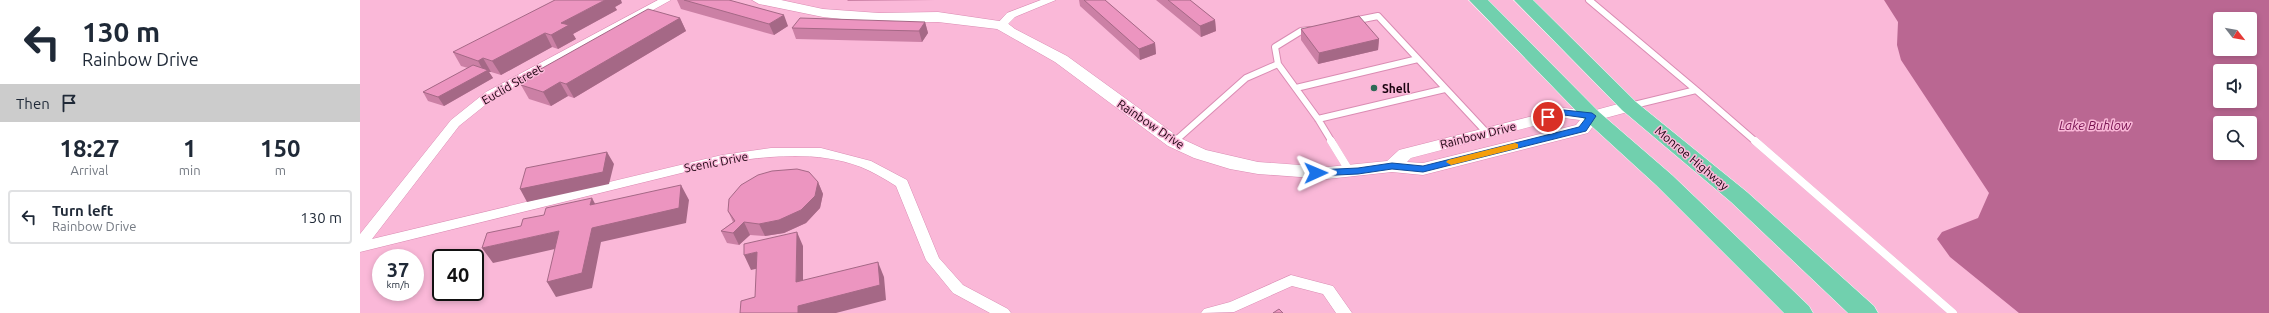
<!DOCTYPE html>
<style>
body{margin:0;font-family:Ubuntu,sans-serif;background:#f6f6f7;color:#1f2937;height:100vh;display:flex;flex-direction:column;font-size:15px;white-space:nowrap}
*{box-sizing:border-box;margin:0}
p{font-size:13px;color:#747a83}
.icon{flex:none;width:22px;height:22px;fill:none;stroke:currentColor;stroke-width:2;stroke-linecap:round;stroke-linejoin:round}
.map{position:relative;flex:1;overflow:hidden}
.details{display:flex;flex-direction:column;background:#fff;width:360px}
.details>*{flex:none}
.top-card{background:#fff;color:#1f2937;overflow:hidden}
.needle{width:26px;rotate:121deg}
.controls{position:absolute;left:1853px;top:12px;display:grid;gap:8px}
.controls a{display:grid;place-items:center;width:44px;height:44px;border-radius:4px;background:#fff;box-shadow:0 2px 6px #0003;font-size:20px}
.speed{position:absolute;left:12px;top:249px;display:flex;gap:8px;font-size:20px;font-weight:700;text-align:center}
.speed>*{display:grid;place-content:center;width:52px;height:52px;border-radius:50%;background:#fff;box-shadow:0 2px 6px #0003;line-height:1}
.speed small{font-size:10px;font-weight:400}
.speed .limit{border:2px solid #111;border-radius:6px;background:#fff;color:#111}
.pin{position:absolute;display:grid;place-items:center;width:34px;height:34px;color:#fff;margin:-17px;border:2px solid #fff;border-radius:50%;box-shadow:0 1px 4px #0007}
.me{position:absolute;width:44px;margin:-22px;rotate:89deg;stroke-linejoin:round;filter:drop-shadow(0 0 3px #0008)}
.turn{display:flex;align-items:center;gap:14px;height:84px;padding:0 16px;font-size:18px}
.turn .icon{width:52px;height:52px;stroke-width:2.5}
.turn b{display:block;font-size:28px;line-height:34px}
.then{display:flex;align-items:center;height:38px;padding:0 16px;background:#0003;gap:8px;font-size:15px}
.eta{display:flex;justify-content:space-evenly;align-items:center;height:68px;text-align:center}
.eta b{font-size:24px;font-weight:700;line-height:28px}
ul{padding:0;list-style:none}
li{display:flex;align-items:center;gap:12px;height:54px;margin:0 8px 6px;padding:0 8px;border:2px solid #e0e1e3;border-radius:4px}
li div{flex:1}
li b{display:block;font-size:15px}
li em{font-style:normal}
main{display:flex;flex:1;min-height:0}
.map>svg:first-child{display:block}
.water{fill:#ba6792;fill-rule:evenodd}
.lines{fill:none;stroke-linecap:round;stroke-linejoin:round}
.lane-far1-casing{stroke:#da8cb3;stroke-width:8}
.lane-casing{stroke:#da8cb3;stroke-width:8}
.street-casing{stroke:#da8cb3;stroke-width:1}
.secondary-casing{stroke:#da8cb3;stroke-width:1}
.highway-casing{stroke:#fff;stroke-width:1}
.lane-far1{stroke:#fff;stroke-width:6}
.lane{stroke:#fff;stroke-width:8}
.street{fill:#fff;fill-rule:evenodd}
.secondary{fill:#fff;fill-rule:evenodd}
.highway{fill:#71d0ae;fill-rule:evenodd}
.wall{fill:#cb80a5}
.shaded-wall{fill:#a56886}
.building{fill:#ec95c0;stroke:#a56886}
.route{fill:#1a73e8;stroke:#114b97}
.slow{fill:#f59e0b}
.poi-dot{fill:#2c6955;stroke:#fab8d8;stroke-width:1.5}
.labels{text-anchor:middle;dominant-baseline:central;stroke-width:3;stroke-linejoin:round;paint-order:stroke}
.street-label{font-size:12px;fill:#1a020f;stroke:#fab8d8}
.poi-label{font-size:12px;font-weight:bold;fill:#1a020f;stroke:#fab8d8;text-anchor:start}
.water-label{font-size:13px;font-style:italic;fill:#771050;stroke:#fab8d8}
</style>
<main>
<section class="details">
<div class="top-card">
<div class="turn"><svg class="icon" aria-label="left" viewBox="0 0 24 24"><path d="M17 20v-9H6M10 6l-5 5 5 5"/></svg><div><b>130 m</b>Rainbow Drive</div></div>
<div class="then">Then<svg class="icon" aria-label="arrive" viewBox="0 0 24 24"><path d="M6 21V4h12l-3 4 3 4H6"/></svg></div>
</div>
<div class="eta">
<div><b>18:27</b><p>Arrival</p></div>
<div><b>1</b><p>min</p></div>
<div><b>150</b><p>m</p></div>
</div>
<ul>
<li><svg class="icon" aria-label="left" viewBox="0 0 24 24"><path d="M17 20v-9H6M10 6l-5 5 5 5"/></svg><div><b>Turn left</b><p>Rainbow Drive</p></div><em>130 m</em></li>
</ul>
</section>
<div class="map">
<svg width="1909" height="313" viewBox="0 0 1909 313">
<rect width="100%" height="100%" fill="#fab8d8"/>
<path class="water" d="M1524,0h385v313h-250l-69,-56 -13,-18 5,-7 36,-14 11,-25 -88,-133 -4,-15 1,-23zM1860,19h30v30h-30zM1860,71h30v30h-30zM1860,123h30v30h-30z"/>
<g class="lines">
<g class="lane-far1-casing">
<path id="lane-far1" d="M1229,0l107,90 -66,16
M993,21l25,-5 109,117
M949,30l-8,1 -26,16 3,17 40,55 14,23
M936,88l122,-29
M1336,90l60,52
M958,119l127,-30
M814,142l72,-64 32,-14"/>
</g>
<g class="lane-casing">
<path id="lane" d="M971,141l19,31
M1395,141l198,172"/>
</g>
<g class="street-casing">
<path id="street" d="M298,0h13l-177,98 -35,28 -87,113 350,-84 49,-7h50l50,13 36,19 32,78 24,27 45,24 3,4h-21l-37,-20 -27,-33 -30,-74c-11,-7 -23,-14 -35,-19 -45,-17 -92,-11 -139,-4l-362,89v-18l91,-114 35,-28z
M681,0h15l-41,17 -10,10 -4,1 -5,-3 11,-12z
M931,275l42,11 19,27h-16l-13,-19 -31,-8 -58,26 -33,1 3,-4 26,-7z"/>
</g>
<g class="secondary-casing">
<path id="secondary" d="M392,0h29l42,9 56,4 59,-1 68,10 9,7 52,27 113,82 26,12 52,12 69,5 60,-6 12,-11 165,-42 28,3 37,-10 6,1 2,4 -2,4 -37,10 -10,13 -165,42 -31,-3 -65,7 -69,-5 -28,-5 -36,-11 -26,-12 -113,-84 -58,-33 -59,-7 -59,1 -56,-6 -64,-13zM1204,118l16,2 -4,5 -153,38 -16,-1 4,-4z"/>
</g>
<g class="highway-casing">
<path id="highway" d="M1109,0h19l111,112 73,63 137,131 4,7h-29l-128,-128 -71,-65z
M1154,0h19l103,102 111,90 127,114 4,7h-30l-117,-111 -109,-92z"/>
</g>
<use href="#lane-far1" class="lane-far1"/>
<use href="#lane" class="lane"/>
<use href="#street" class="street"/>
<use href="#secondary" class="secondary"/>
<use href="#highway" class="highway"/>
</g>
<path class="wall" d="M317,0h52l59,26 -14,9 -93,-26z
M487,0h88l-87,1z
M719,0h26l50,43 1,11 -16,6 -60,-54z
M796,0h34l25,20 1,11 -15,6z
M262,3l-7,4 2,3 -44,24 3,5 -18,10 -6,-2 -51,28 -10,-3h-2l4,6 -49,28 -16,-5 -5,-9 45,-24 -7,-2 -8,-14z
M320,18l6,13 -112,67 -6,-2 -17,10 -22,-7 -8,-14 2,-1 -2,-4z
M565,22l3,11 -6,9 -126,-3 -4,-11z
M941,29l78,10 -1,11 -60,14 -17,-24z
M458,182l5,12 -3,14 -14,15 -22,10 -19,3 -15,-1 -11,10 -12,-2 -6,-12 12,-9 -5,-11z"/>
<path class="shaded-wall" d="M245,0h16l1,3 -7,4 2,3 -44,24 3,5 -18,10 -7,-14 10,-12z
M424,15l4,11 -14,9 -5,-11z
M320,18l6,13 -112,67 -8,-14z
M855,20l1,11 -15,6 -1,-11z
M565,22l3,11 -6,9 -3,-11z
M185,33l7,14 -51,28 -9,-14z
M1019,39l-1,11 -60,14 1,-11z
M795,43l1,11 -16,6 -1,-11z
M123,58l8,14h-2l4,6 -49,28 -6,-9 46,-25 -6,-11z
M200,82l8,14 -17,10 -8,-14z
M247,152l7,12 -5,20 -82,18 -7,-13z
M458,182l5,12 -3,14 -14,15 -22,10 -19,3 -6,-12z
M321,185l8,15 -3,23 -85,19 -9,46 -36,9 -9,-15 45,-54z
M232,198l8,15 -10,-8z
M384,222l6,13 -11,10 -6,-12z
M199,231l9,15 -75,17 -11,-15z
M437,232l6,14v51l-7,-15z
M397,252l7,15 -13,3 -7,-15z
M518,262l6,15 2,23 -50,13h-38v-7z"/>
<path class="building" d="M195,0h50l-44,23 8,2 -18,10 -6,-2 -53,28 -9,-3 -5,3 -25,-9z
M324,0h45l55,15 -15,9z
M724,0h21l50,43 -16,6z
M808,0h22l25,20 -15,6z
M288,9l32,9 -114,66 -6,-2 -17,10 -22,-7 7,-4 -7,-1z
M999,16l20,23 -60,14 -18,-24z
M440,18l125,4 -6,9 -127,-3z
M113,65l15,5 -50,27 -15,-5z
M247,152l-4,20 -83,17 6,-21z
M437,169l12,3 9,10 -3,14 -14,14 -22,10 -20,4 -15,-2 -11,11 -12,-2 14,-10 -7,-10 1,-12 12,-14 17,-10 14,-4z
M321,185l-2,23 -87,20 -10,45 -35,9 12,-51 -77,17 5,-15 34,-7 2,-7 21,-4 2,-7 46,-10 -2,7z
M437,232l-1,50 82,-20 2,23 -82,21v7h-58l1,-12 14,-4 2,-45 -13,3v-11z
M919,309l4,4h-10z"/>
<path class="route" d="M1204,110l28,3 4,3 -10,15 -163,41 -31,-3 -34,5 -42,2 -5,-3 5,-3 42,-2 34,-5 31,3 156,-39 7,-9 -22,-3 -16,4 -4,-2z"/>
<path class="slow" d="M1155,143l3,1v4l-67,17 -5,-3 2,-2z"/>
<circle class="poi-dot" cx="1014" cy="88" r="4"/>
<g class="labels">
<g class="street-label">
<text transform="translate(152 84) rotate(-30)">Euclid Street</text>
<text transform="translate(791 124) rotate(34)">Rainbow Drive</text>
<text transform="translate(1118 135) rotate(-14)">Rainbow Drive</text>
<text transform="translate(1332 158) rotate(40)">Monroe Highway</text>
<text transform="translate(356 162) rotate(-11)">Scenic Drive</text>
</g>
<g class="poi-label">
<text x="1022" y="88">Shell</text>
</g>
<g class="water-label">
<text x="1735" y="125">Lake Buhlow</text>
</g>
</g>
</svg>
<div class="controls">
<a><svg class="needle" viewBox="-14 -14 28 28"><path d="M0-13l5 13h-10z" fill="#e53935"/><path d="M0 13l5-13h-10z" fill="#747a83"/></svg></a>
<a><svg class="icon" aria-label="sound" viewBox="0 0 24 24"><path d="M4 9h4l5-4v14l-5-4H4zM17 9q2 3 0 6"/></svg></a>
<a><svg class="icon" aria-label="search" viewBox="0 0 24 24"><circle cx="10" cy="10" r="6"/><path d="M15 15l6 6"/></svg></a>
</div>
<div class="speed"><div>37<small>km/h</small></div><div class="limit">40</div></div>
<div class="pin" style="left:1188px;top:117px;background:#d93025"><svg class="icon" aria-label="arrive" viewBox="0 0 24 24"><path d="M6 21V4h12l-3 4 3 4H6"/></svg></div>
<svg class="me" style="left:956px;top:173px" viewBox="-20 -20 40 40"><path d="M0-17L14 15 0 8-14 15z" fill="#1a73e8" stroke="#fff" stroke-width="4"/></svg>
</div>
</main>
